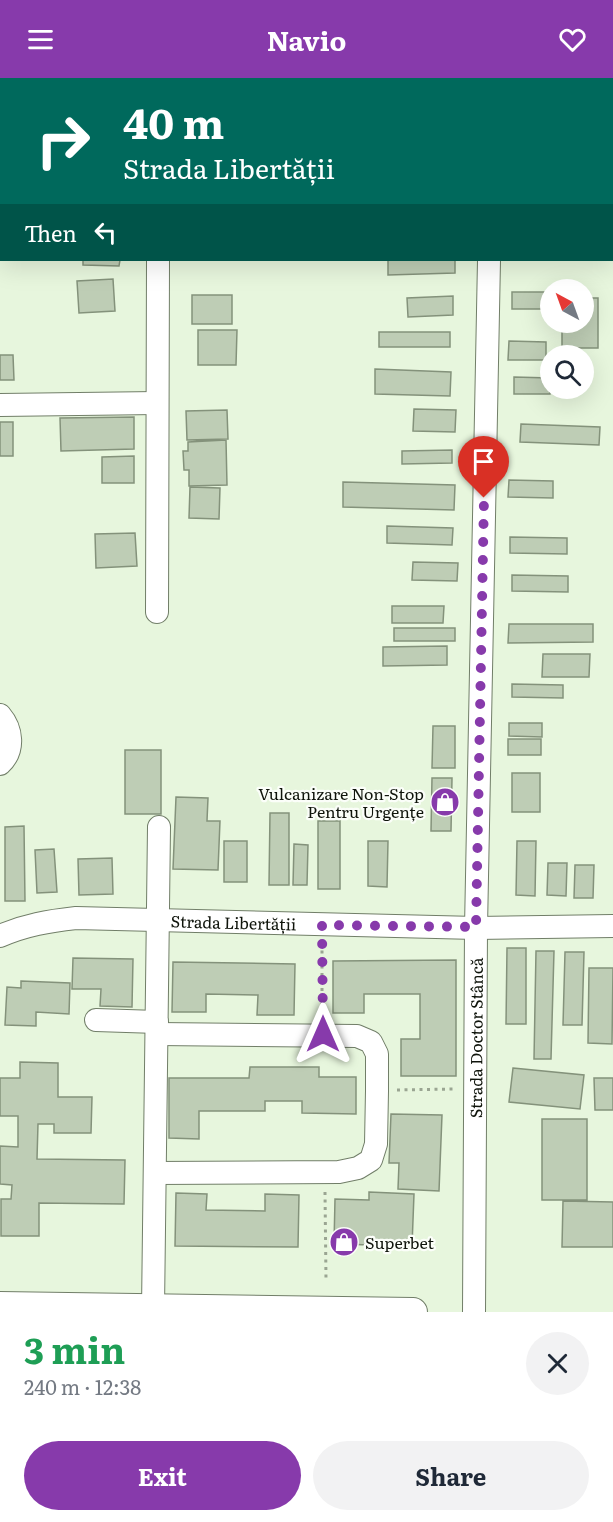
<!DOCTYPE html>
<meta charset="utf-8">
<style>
body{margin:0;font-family:Literata,serif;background:#f2f2f3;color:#1f2937;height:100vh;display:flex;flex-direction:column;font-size:22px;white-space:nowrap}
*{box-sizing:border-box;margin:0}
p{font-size:20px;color:#747a83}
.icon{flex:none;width:33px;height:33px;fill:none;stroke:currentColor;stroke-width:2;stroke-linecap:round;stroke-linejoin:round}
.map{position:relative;height:1234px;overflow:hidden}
.side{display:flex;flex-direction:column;background:#fff;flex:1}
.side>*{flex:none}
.banner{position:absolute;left:0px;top:0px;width:614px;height:183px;box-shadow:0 6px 24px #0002;background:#00695c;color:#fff;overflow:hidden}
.needle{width:39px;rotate:319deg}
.tools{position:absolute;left:540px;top:201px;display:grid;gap:12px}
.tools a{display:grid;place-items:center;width:54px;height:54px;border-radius:50%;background:#fff;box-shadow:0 6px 24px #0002;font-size:30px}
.pin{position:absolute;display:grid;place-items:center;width:51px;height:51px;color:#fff;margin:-62px -26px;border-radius:50% 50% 50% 0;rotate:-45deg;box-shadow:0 0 6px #0007}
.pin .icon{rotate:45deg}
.me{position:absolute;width:66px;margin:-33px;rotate:0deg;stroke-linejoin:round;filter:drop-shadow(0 0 4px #0008)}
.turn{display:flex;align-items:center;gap:21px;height:126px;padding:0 24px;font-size:27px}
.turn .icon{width:78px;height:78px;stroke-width:2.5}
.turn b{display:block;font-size:42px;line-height:51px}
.then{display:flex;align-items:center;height:57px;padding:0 24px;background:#0003;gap:12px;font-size:22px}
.round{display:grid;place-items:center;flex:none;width:63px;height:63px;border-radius:32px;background:#f2f2f3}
.summary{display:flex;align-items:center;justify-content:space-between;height:102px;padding:0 24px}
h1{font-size:36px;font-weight:700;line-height:45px;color:#1e9e55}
.button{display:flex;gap:12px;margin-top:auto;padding:12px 24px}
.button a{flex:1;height:69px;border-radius:36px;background:#873aab;color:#fff;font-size:24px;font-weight:700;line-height:69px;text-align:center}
.button a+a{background:#f2f2f3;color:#1f2937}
header{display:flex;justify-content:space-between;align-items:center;height:78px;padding:0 24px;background:#873aab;color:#fff;font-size:27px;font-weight:700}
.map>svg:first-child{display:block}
.building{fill:#becdb5;stroke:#84927b;stroke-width:1.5}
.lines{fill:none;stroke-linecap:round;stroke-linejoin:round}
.minor-casing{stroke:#717e68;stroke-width:24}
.major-casing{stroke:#717e68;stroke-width:30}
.path{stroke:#9aa592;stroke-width:3;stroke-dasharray:3 4.5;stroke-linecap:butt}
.minor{stroke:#fff;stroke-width:22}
.major{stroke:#fff;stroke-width:28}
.route{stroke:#873aab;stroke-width:10;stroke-dasharray:0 18}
.labels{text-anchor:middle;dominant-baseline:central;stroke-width:4.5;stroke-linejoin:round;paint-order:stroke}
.poi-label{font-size:16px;fill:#0f140b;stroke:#fbfef9;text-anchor:end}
.street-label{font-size:16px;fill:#0f140b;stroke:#fbfef9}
</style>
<header><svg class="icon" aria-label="menu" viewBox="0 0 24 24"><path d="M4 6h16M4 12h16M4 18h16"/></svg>Navio<svg class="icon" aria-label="heart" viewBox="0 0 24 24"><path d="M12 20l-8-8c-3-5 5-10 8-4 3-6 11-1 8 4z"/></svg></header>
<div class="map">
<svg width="613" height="1234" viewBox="0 0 613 1234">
<rect width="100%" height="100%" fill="#e7f6dd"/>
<path class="building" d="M378,0h54v2h-54z
M83,182h37l-1,6 -36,-1z
M388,182h67v13l-67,2z
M113,201l2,32 -36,2 -2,-32z
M512,214h38v17h-38z
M192,217h40v29h-40z
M453,218v19l-45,2 -1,-19z
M584,220h14v50h-36v-26h22z
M198,252h39l-1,35h-38z
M379,254h71v15h-71z
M509,263l37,1v18h-38z
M0,277h13l1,25h-14z
M375,291l76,3 -1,24 -75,-2z
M514,299l36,1v16h-36z
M414,331l42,1 -1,22 -42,-1z
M227,332l1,29 -41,1 -1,-29z
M134,339v32l-73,2 -1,-33z
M0,344h13v34h-13z
M521,346l79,3 -1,18 -79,-3z
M226,362l1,45 -38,1v-16h-5l-1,-19h5v-9z
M452,372v13l-50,1v-13z
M134,378v27h-32v-26z
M509,402l44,1v17l-45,-1z
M343,404l112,3 -1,25 -111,-3z
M190,409l30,1 -1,31 -30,-1z
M387,448l66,2 -1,17 -65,-2z
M135,455l2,33 -41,2 -1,-34z
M510,459l57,1v16l-57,-1z
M413,484l45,1 -1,18 -45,-1z
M512,497l56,1v16l-56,-1z
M392,528h52l-1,17h-51z
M509,546h84v18l-85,1z
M394,550h61v13h-61z
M447,568v19l-64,1v-19z
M543,576h47l-1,23h-47z
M512,606l51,1v13l-51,-1z
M509,645h33v14l-33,-1z
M433,648h22v42h-23z
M508,661h33v16h-33z
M125,672h36v64h-36z
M512,695h28v39h-28z
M432,700h20l-1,53h-20z
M176,719l32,1 -1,23h13l-2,49 -45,-1z
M270,735h19v72h-20z
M318,743h22v68h-22z
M24,748l1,75h-20v-74z
M224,763h23v41h-23z
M368,763h20l-1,46 -19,-1z
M517,763h19l-1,55 -19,-1z
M294,766l14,1 -1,40h-14z
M54,771l3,43 -20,1 -2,-43z
M112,780l1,36 -34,1 -1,-36z
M548,785h19l-1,33 -19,-1z
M575,787h19l-1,33h-19z
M507,870h19v76h-20z
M536,873h18l-3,108h-17z
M565,874h19l-2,73h-19z
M73,880l60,1 -1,48 -32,-1 1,-17h-29z
M456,882v116h-55v-37h19v-45h-56v19h-31v-52z
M173,884l122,2 -1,51h-37l1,-20 -52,-1v18h-34z
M589,890h24l-1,76 -24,-1z
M21,903l49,2 -1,31 -33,-2v14l-31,-1 2,-38 14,1z
M20,984l38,1v34h34l-1,36h-37v-9h-16l-1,35 88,1 -1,44 -85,-1v33h-38v-37h10l1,-14 -12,-1v-38l18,1v-31h-18v-38h20z
M250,989h69v10h37v37l-54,-1v-12h-37v10h-66v28l-30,-1v-60h80z
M513,990l71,7 -4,34 -71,-7z
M594,1000h19v32h-18z
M391,1036l51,1 -3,76 -41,-2 1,-26h-10z
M542,1041h45v81h-45z
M369,1114l45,2 -2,52 -78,-2 1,-45 34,1z
M176,1115l31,1 -1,16 59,1v-17l34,1 -1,52 -123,-1z
M563,1123l50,1v45h-51z"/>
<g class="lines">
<g class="minor-casing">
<g id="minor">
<path d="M156,0v2"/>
<path d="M490,0v2"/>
<path d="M612,91h1"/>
<path d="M0,327l157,-2"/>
<path d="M157,534l1,-352"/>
<path d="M0,637c12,14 15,35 0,49"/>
<path id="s1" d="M0,858c25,-11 49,-15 76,-18l400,10 137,-2"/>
<path d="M96,942l61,2"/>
<path d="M155,1095l184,-1 19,-4 13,-8 5,-16 1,-53v-37l-6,-12 -14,-6 -200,-2"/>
<path d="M153,1231l6,-482"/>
<path id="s2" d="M474,1234l2,-384 13,-668"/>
</g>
</g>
<g class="major-casing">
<path id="major" d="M0,1228l413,6"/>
</g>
<path class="path" d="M322,865v71
M397,1012l59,-1
M325,1114l1,88"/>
<use href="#minor" class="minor"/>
<use href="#major" class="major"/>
</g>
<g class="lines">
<path class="route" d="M323,956l-1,-109 154,2 8,-429"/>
</g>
<defs>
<g id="shop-disc" transform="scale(1.5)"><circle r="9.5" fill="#873aab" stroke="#fbfef9"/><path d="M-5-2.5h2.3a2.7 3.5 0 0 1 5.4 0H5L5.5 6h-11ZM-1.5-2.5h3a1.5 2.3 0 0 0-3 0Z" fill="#fff"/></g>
</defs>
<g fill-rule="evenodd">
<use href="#shop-disc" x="445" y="724"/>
<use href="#shop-disc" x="344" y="1164"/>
</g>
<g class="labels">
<g class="poi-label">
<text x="424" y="715">Vulcanizare Non-Stop<tspan x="424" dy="18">Pentru Urgențe</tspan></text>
<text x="365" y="1164" text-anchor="start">Superbet</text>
</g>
<g class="street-label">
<text stroke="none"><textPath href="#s1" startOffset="236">Strada Libertății</textPath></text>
<text stroke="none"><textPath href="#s2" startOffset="274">Strada Doctor Stâncă</textPath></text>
</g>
</g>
</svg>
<div class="tools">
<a><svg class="needle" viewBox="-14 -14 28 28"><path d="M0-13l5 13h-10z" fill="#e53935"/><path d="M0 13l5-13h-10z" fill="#747a83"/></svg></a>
<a><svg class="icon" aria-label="search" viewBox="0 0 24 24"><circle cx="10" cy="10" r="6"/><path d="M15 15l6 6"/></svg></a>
</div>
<div class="pin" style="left:484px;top:420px;background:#d93025"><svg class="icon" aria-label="arrive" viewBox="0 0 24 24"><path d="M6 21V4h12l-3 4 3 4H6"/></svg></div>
<svg class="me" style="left:323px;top:956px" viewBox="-20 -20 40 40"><path d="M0-17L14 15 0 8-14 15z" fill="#873aab" stroke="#fff" stroke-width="4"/></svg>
<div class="banner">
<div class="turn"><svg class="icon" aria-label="right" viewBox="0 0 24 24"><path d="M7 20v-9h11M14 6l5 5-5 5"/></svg><div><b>40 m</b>Strada Libertății</div></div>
<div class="then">Then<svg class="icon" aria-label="left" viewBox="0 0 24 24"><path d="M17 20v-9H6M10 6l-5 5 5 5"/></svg></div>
</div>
</div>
<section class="side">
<div class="summary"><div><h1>3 min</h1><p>240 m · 12:38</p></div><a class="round"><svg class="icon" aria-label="close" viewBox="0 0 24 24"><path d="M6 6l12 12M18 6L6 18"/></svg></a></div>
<div class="button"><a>Exit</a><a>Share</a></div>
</section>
